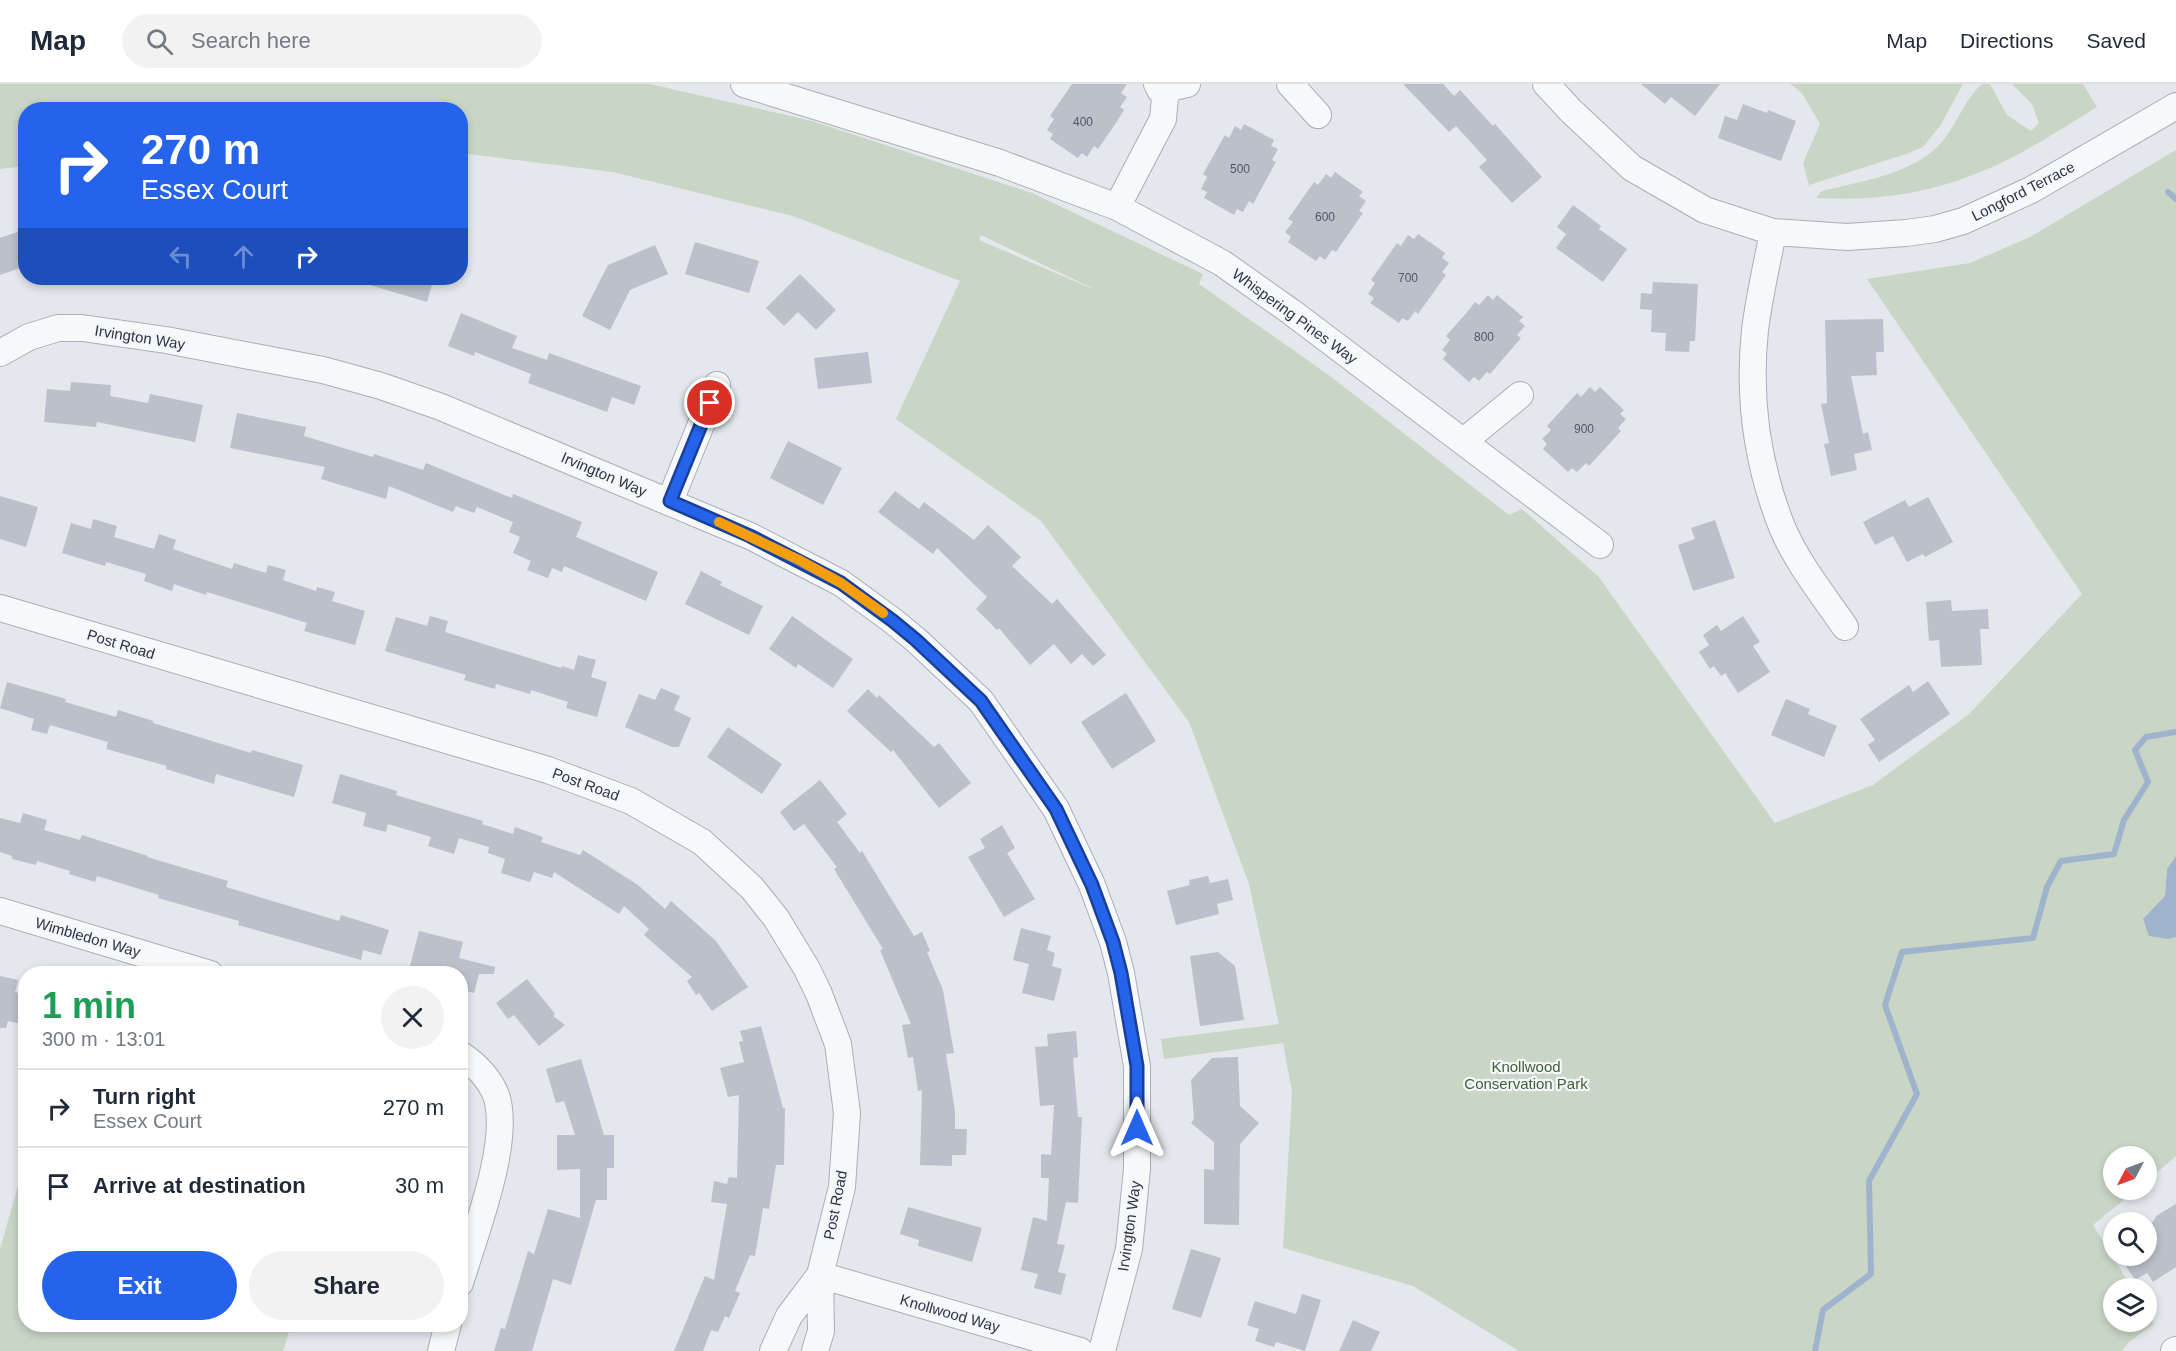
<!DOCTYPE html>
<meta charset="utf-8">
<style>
body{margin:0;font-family:Helvetica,sans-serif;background:#f2f2f3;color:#1f2937;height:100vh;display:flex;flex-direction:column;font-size:22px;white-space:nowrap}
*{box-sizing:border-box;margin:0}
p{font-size:20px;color:#747a83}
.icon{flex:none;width:33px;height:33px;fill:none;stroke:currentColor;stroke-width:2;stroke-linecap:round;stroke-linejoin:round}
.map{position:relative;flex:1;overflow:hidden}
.side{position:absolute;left:18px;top:882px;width:450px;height:366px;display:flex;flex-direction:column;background:#fff;border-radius:24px;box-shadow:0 3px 9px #0003}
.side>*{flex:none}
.hud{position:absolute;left:18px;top:18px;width:450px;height:183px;border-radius:24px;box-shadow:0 3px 9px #0003;background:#2563eb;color:#fff;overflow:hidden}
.needle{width:39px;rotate:229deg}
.fabs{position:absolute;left:2103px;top:1062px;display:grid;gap:12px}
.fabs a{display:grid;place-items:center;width:54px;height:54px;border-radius:50%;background:#fff;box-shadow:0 3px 9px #0003;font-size:30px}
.pin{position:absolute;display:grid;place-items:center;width:51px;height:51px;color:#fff;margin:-26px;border:3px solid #fff;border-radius:50%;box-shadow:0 2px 6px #0007}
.me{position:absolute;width:66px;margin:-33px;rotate:0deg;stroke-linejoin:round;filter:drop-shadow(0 0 4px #0008)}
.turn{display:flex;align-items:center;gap:21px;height:126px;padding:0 24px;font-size:27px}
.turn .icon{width:78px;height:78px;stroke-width:2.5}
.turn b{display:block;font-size:42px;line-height:51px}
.lanes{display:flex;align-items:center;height:57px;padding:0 24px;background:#0003;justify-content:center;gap:30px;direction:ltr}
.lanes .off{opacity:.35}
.round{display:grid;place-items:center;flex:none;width:63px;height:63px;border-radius:32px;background:#f2f2f3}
.headline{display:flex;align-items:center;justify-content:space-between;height:102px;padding:0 24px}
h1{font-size:36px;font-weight:600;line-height:45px;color:#1e9e55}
.cta{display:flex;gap:12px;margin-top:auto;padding:12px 24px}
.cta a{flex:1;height:69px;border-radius:36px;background:#2563eb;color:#fff;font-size:24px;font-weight:600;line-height:69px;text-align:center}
.cta a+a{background:#f2f2f3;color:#1f2937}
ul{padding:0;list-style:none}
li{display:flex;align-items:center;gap:18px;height:78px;padding:0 24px;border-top:2px solid #e0e1e3}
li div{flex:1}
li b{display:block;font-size:22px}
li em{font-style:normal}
header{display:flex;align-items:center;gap:36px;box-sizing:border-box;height:84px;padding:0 30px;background:#fff;border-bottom:2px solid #e0e1e3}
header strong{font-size:28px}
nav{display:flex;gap:33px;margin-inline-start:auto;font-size:21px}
.search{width:420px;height:54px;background:#f2f2f3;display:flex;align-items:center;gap:15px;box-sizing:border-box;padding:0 21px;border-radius:33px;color:#747a83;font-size:22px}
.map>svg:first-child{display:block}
.green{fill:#c9d6c5;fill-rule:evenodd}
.water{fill:#9fb4cc}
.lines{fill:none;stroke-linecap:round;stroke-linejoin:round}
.stream{stroke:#9fb4cc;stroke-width:6}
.building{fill:#bbc0ca}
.minor-casing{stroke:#a9aeb7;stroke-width:28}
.minor{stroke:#f7f8fa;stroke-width:26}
.route-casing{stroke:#184099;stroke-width:15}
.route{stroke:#2563eb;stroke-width:10}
.slow{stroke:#f59e0b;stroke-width:10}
.labels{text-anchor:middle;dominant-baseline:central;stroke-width:4.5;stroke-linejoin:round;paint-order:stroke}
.number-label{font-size:12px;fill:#4f5766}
.street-label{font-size:15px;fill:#2b3445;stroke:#f4f6f9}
.park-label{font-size:15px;fill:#3f6138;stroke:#f4f6f9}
</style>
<header>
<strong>Map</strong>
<div class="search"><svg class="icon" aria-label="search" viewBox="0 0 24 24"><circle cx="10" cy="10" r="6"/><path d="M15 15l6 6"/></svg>Search here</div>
<nav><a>Map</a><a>Directions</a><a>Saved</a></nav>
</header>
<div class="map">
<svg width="2176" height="1267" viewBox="0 0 2176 1267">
<rect width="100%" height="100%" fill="#e4e7ec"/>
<path class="green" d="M0,0h650l162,37 220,72 171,81 -4,10 131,92 179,139 13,-6 76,67 177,247 98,-38 96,-71 113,-120 -215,-315 103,-16 60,-26 146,-87v706l-9,13 -2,27 4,43 7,-2v219l-29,25 -1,-25h-32v34h22l-43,35 39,63h-18v34h32l1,-11 7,13 -25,18 -7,9h-603l-106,-65 -130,-38 9,-156 -9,-49 -119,16 -3,-20 118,-15 -30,-140 -60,-162 -148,-201 -145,-102 64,-138 -167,-65 -180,-44 -152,-19 -1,-43h-434l-1,56 -25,3zM981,151l111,53 1,1 -114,-49z
M1790,0h173l-23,42 -17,21 -17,7 -97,31 -6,-22 17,-39 -18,-31z
M1982,0h8l17,31 24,16 8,-8 -7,-19 -20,-20h71l14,23c-39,24 -79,51 -122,67 -51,21 -105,27 -159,24l6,-7c39,-10 89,-16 118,-47 17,-18 24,-45 42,-60z
M25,1077l1,163 265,1 -8,26h-283v-102z"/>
<path class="water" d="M2176,772v81l-7,2 -20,-3 -6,-17 22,-23 2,-27z"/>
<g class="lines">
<path class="stream" d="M2168,108l8,7
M1815,1267l8,-41 48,-36 -2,-93 48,-87 -32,-89 17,-53 131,-14 14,-51 14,-26 53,-7 10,-34 24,-38 -13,-32 11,-13 30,-5"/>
</g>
<path class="building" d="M1072,0h55l-6,9 6,4 -7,10 4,3 -8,13 -18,26 -4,-3 -7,11 -5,-4 -4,5 -28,-19 3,-5 -6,-4 7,-11 -4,-3z
M1403,0h40l11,12 6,-6 33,36 2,-2 47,53 -30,26 -33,-36 8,-7 -31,-34 -7,6z
M1641,0h79l-25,32 -24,-19 -6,7z
M1743,20l24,9 1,-3 28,11 -15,40 -63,-23 7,-22 12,4z
M1244,40l30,16 -3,6 7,3 -6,11 4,2 -23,42 -4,-3 -6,11 -6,-3 -3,6 -30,-17 3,-6 -6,-3 6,-12 -4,-3 22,-39 4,3 6,-12 6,4z
M1335,88l28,20 -4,4 7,5 -7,10 4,2 -27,39 -4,-2 -7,10 -5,-4 -4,5 -28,-19 3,-5 -6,-5 8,-10 -5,-3 26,-37 4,3 8,-11 5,4z
M1573,121l28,21 -2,3 28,20 -24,33 -47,-34 10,-14 -9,-7z
M26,145v37l-26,9v-37z
M1418,150l27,19 -3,5 7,5 -7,9 4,3 -28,39 -3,-3 -7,10 -6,-3 -3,5 -29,-20 4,-5 -6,-4 7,-11 -4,-3 26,-37 4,3 7,-11 6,4z
M695,158l64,19 -10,32 -64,-19z
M655,161l13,29 -38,16 -20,40 -28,-14 26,-51z
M800,190l36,36 -20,20 -18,-18 -14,14 -18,-18z
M360,194h74l-7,24 -67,-20z
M1653,198l45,2 -3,57h-5l-1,11 -24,-1 1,-18 -15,-1 1,-22 -12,-1 1,-16 11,1z
M1488,211l5,5 4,-5 26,22 -4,4 6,5 -8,9 4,3 -31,36 -3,-2 -8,9 -5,-4 -5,5 -26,-23 4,-5 -5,-4 8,-10 -4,-4 23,-26 6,-8 4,3z
M461,229l56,23 -5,12 35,12 2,-7 92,33 -7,19 -22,-8 -5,15 -79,-29 3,-9 -56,-22 -1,4 -26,-10z
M1883,235l1,33h-8l1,23 -26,1 12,58 5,-2 4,18 -18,4 3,16 -26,6 -7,-32 5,-1 -8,-39 6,-1 -2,-83z
M868,268l4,31 -54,6 -4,-31z
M71,298l40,3 -1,11 38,7 2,-9 53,11 -8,37 -98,-20 -1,5 -52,-5 3,-33 23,2z
M1590,303l5,5 5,-5 24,23 -4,4 6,5 -8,9 3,3 -32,35 -3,-3 -9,9 -5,-4 -4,4 -25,-23 4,-5 -5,-5 9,-9 -4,-4 30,-33 4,4z
M237,329l69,14 -2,9 69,21 1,-3 49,16 3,-7 86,35 1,-4 69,28 -6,15 82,35 -12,29 -82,-35 -2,6 -10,-4 -4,10 -21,-8 4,-9 -18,-8 7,-16 -11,-5 4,-10 -36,-15 -3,6 -18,-7 -3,6 -64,-26 -3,13 -65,-20 4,-12 -95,-19z
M788,357l54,27 -19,37 -53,-27z
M895,407l24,18 5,-7 50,38 14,-15 33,32 -9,9 40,38 5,-5 49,56 -13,11 -11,-12 -11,10 -17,-20 -24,21 -31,-37 -2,2 -21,-21 11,-12 -50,-49 -4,6 -55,-42z
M0,412l38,11 -12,40 -26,-8z
M1928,413l25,45 -28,15 -2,-3 -16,8 -14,-26 -18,9 -12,-23 42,-22 4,7z
M93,435l24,7 -3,11 40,12 5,-15 17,6 -3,9 59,20 2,-6 32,10 2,-8 18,5 -3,10 33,11 1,-4 18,5 -3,9 33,10 -10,34 -51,-14 3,-8 -100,-31 -1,3 -32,-11 -2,7 -28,-10 2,-7 -40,-12 -1,4 -43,-13 9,-30 20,6z
M1715,436l20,58 -42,13 -15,-46 17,-6 -4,-11z
M701,487l21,11 -2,3 43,21 -14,29 -64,-31z
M1951,516l1,11 36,-2 1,20h-9l2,36 -41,2 -2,-27 -10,1 -3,-39z
M430,532l18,5 -3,11 116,36 1,-2 12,4 4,-15 18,5 -5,17 16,5 -10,35 -31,-9 2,-6 -37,-12 -1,4 -34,-10 -1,5 -31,-9 2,-5 -81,-24 11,-34 31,9z
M792,532l61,43 -20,29 -35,-24 -2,4 -27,-19z
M1743,532l17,26 -7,4 17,26 -32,21 -13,-20 -4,3 -7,-10 -4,3 -11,-17 10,-7 -6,-10 14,-10 4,6z
M1928,597l22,33 -71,48 -11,-17 7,-5 -15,-21 49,-34 4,7z
M7,598l59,17 -1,3 51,15 2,-7 35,11v2l98,30 1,-3 51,15 -9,32 -78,-23 -2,10 -48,-15 1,-3 -61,-17 2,-7 -58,-17 -3,9 -16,-4 3,-11 -34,-11z
M661,604l19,8 -6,14 17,8 -12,29h-7l-47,-20 14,-33 16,6z
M868,605l9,9 2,-3 55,52 5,-4 32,40 -32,25 -46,-58 -2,2 -44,-41z
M1126,609l30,48 -44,28 -31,-47z
M1786,615l24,10 -2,5 29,12 -13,31 -53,-22z
M728,643l54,37 -20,30 -55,-37z
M340,690l57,17 -1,4 87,26 -1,3 31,10 2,-7 28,10 -2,5 39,13 3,-5 55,35 27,24 6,-8 45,40 32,46 -36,24 -13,-18 -3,2 -9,-14 5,-4 -48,-42 5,-6 -25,-23 -5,8 -65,-42 -2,6 -18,-6 -4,10 -29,-9 4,-14 -17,-6 1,-6 -30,-9 -5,16 -26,-8 3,-9 -43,-13 -2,8 -23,-6 3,-13 -34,-10z
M820,696l27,34 -10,8 23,31 2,-2 52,85 8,-4 8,19 -3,1 16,38 11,63 -8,1 9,57v18h12l-1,26h-14v11l-32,-1 2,-75 -4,1 -5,-34 -5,1 -6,-33 9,-1 -31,-74 3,-1 -49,-80 3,-2 -33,-43 -10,7 -14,-19z
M23,729l24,7 -3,10 36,10 2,-5 66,21 -1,1 81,24 -2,6 113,34 2,-6 48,15 -8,25 -18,-5 -2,10 -123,-35 1,-4 -81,-23 1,-3 -62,-19 -2,6 -26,-8 1,-3 -33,-10 -1,4 -24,-6v-3l-12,-4v-34l20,5z
M1002,741l13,23 -8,5 28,46 -31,18 -36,-60 17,-9 -5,-9z
M1208,792l2,7 18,-4 5,21 -16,4 2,10 -43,11 -9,-34 23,-6 -1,-5z
M1021,844l30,8 -4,14 8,3 -3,13 10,3 -8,32 -32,-8 7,-29 -16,-4z
M419,847l44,11 -4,16 36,9 -1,7h-15l-5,19 -14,-4v-15h-19l-31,-8z
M1218,868l17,14 9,54 -44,6 -10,-70z
M0,892l18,4 -3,12 11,3v30l-18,-4 -2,7h-6z
M527,895l28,35 -2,2 12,9 -26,21 -25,-31 -6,4 -12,-16z
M761,942l22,82h2l-1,57h-8l-7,44 -6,-1 -8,48 -5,-1 -15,36 5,2 -11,25 -4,-2 -7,16 -7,-2 -8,21h-29l31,-75 9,4 13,-76 -16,-2 3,-21 13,3 2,-7 8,1 2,-83 -11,2 -8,-29 24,-6 -5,-20 4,-1 -3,-10z
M1076,947l2,26 -5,1 5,59h4l-4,86 -12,-1 -9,42 8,1 -7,27 8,2 -5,21 -27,-7 4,-14 -17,-4 12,-53 14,4 2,-43h-8v-24l10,1 3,-50 -14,1 -5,-59 13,-1 -1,-12z
M1238,973l2,49 19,17 -19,21 -1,81 -35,-1v-55l10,1v-28l-23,-19 3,-4 -3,-39 21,-22z
M581,975l23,76h10v33h-7v32h-11l-25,85 -18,-6 -21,72h-38l7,-23 4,1 23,-78 6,3 14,-45 32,9v-49l-23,1v-35h18l-11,-34 -8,2 -10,-34z
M2176,1120v63l-23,15 -6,-9 -12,7 -15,-24h26v-30l8,-5 2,-5z
M908,1123l74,21 -10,34 -54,-16 1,-6 -19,-6z
M1191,1165l30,9 -20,60 -29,-9z
M1302,1210l19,6 -16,51 -29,-9 -2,5 -19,-6 4,-12 -12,-4 8,-24 41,13z
M1353,1236l27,12 -9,19h-32z"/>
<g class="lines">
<g class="minor-casing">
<path id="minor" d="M744,0l256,79 117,44 105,56 68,48 310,234
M1290,0l28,31
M1546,0l25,27 61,57 73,42 68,22 74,5 59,-4 29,-4 28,-8 68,-31 145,-84
M1160,6l27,-6
M1117,123l46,-88 2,-22 -8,-13
M1773,148c-6,32 -14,65 -18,98 -7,67 2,134 27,197 15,36 41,68 63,100
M0,269l29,-16 29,-9h24l84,12 157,30 58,16 60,21 309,129 91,47 52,38 23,19 65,61 75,108 36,76 21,57 8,31 16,93v103l-8,80 -27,102
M1464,357l56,-46
M670,417l47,-116
M0,524l548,162 83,31 71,41 50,46 24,30 31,51 12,25 19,50 9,69 -5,74 -22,88 1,56 -6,20
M0,827l210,63
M460,970c15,10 29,24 36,41 16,46 -22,141 -36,188
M820,1191l260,76
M441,1267l7,-27
M773,1267l16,-35 31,-41
M2174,1267l2,-1"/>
</g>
<use href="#minor" class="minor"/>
</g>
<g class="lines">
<g class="route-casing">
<path id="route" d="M710,319l-40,98 80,35 91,47 52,38 23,19 65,61 75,108 36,76 21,57 8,31 16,93v62"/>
</g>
<use href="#route" class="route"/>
<path class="slow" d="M719,438l80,38 42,23 42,30"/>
</g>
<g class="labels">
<g class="number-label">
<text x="1083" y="38">400</text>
<text x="1240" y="85">500</text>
<text x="1325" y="133">600</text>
<text x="1408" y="194">700</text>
<text x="1484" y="253">800</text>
<text x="1584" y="345">900</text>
</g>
<g class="street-label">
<text transform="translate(2023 107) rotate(-27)">Longford Terrace</text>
<text transform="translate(1295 232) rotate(36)">Whispering Pines Way</text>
<text transform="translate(140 253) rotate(9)">Irvington Way</text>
<text transform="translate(604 390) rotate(23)">Irvington Way</text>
<text transform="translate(121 560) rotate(17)">Post Road</text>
<text transform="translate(586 700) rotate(20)">Post Road</text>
<text transform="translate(88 853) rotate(16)">Wimbledon Way</text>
<text transform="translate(835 1121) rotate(-79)">Post Road</text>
<text transform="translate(1129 1142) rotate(-82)">Irvington Way</text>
<text transform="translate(950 1229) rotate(16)">Knollwood Way</text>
</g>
<g class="park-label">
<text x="1526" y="982">Knollwood<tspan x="1526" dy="17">Conservation Park</tspan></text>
</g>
</g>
</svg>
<div class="fabs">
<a><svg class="needle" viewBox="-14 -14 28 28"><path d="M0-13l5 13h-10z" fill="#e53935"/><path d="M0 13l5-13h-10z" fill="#747a83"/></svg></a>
<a><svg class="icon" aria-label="search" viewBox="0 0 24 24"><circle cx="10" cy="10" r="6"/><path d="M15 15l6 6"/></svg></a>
<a><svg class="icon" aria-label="layers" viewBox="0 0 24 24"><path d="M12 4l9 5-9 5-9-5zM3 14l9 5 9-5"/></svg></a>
</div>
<div class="pin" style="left:710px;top:319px;background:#d93025"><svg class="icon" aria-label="arrive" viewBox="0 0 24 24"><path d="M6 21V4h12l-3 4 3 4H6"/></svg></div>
<svg class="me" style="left:1137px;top:1044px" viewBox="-20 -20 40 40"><path d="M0-17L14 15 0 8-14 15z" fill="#2563eb" stroke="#fff" stroke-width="4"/></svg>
<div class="hud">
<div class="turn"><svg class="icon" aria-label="right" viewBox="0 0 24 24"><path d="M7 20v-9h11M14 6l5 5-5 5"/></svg><div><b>270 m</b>Essex Court</div></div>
<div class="lanes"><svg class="icon off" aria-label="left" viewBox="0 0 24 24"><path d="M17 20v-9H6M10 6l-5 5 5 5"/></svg><svg class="icon off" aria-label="ahead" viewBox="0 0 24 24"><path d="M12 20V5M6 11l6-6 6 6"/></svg><svg class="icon" aria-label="right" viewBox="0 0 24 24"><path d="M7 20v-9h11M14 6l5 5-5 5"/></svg></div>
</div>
<section class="side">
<div class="headline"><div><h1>1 min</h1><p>300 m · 13:01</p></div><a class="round"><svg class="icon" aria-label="close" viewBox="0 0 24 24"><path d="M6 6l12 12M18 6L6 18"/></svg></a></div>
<ul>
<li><svg class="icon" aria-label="right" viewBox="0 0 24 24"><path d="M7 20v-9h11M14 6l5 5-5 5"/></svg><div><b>Turn right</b><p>Essex Court</p></div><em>270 m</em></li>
<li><svg class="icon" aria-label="arrive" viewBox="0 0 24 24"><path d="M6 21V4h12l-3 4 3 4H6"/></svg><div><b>Arrive at destination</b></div><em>30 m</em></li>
</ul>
<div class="cta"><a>Exit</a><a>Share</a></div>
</section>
</div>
